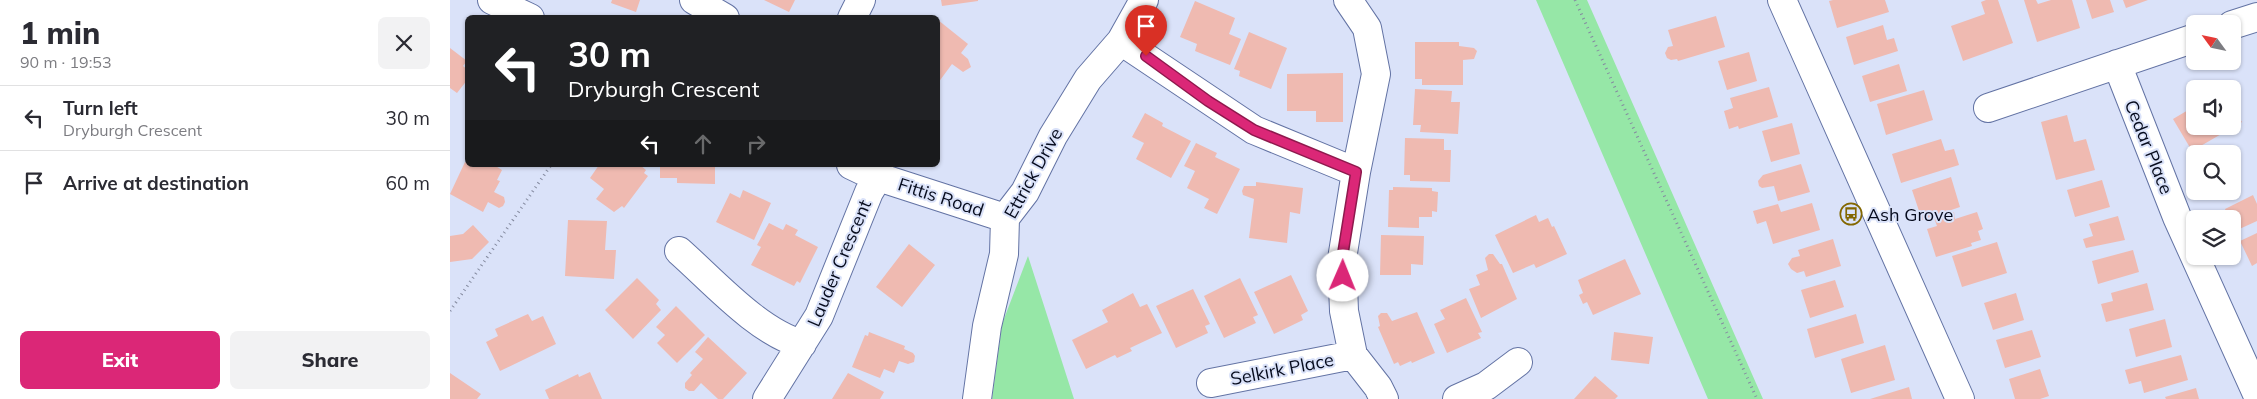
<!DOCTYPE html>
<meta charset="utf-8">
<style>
body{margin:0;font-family:Mulish,sans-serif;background:#f2f2f3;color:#2b2b33;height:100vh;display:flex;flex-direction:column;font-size:19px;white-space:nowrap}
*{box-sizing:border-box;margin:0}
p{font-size:16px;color:#7c7c81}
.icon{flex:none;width:28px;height:28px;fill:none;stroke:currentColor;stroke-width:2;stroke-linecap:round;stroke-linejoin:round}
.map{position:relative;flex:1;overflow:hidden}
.sheet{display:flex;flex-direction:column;background:#fff;width:450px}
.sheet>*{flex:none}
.top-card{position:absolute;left:15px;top:15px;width:475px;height:152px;border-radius:8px;box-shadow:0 1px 4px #0004;background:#202124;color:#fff;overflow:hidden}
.needle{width:32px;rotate:303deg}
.fabs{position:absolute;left:1736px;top:15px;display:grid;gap:10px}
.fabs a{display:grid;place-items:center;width:55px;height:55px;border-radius:8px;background:#fff;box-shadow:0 1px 4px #0004;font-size:25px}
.pin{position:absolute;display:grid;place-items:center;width:42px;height:42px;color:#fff;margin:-51px -21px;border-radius:50% 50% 50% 0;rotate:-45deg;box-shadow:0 0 5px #0007}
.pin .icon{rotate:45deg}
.me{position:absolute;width:55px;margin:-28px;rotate:1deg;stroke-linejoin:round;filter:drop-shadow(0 0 4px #0008)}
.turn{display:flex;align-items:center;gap:18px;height:105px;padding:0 20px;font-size:22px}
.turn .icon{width:65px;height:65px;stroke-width:2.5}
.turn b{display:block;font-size:35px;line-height:42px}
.lanes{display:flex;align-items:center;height:48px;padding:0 20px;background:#0003;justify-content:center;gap:25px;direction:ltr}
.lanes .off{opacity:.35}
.round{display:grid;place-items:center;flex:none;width:52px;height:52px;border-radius:8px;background:#f2f2f3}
.overview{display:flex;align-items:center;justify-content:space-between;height:85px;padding:0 20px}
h1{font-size:30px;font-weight:800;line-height:38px}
.action{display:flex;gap:10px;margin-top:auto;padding:10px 20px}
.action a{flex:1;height:58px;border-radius:8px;background:#db2777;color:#fff;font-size:20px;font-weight:800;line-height:58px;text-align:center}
.action a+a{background:#f2f2f3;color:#2b2b33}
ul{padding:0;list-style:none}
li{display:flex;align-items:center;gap:15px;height:65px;padding:0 20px;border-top:1px solid #e1e1e2}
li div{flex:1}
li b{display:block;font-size:19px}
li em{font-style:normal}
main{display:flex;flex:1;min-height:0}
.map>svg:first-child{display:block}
.green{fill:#96e7a7}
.building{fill:#efbab1}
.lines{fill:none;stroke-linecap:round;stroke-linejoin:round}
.minor-casing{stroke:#6373a4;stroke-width:30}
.path{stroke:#858ba0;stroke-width:3;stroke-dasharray:1 4;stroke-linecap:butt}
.minor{stroke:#fff;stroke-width:28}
.route-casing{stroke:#8e194d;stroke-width:12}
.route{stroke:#db2777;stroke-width:9}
.labels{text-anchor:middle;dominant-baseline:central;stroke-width:4;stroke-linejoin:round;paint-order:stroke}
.street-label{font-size:18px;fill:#060b1d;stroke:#dae2f9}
.poi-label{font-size:18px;fill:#060b1d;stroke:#dae2f9;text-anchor:start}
</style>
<main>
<section class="sheet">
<div class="overview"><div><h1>1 min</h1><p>90 m · 19:53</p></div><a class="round"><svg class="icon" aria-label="close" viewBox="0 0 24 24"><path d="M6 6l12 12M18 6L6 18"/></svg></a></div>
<ul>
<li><svg class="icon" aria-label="left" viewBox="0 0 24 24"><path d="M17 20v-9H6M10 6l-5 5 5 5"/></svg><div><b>Turn left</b><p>Dryburgh Crescent</p></div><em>30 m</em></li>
<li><svg class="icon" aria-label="arrive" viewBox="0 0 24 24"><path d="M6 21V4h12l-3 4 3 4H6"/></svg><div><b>Arrive at destination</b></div><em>60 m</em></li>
</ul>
<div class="action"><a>Exit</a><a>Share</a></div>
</section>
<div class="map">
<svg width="1807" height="399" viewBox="0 0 1807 399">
<rect width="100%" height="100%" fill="#dae2f9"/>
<path class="green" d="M1086,0h51l176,399h-55z
M578,256l46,143h-82l10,-75z"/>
<path class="building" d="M162,0h28l-4,12 -25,-9z
M314,0h31l-6,12z
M491,0h37v1l-36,5z
M1383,0h52l4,12 -52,16 -8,-27z
M1536,0h12l15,43 -50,18 -12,-35 34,-12 -4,-12z
M1574,0h12l2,4 13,-4h21l8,28 -43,14z
M1636,0h24l4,12 -22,7z
M1673,0h25l-22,8z
M745,1l40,17 -6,16 12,5 -11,26 -35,-14 2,-7 -17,-7z
M1266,16l9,31 -47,14 -1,-2 -6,1 -4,-2 -2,-5 3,-6 5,-1 -5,-16z
M488,20l30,24 -7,9 7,6 3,8 -8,5 -11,-8 -14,19z
M1433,25l4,15 7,-2 4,13 -44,14 -8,-28z
M799,32l38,16 -16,41 -32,-13 1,-5 -6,-2z
M965,42h44v4l15,2 3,3 -3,8 -11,1v25h-41v-6h-7z
M0,48l17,13 -4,5 5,4v9l-11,14 -7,-5z
M1299,52l8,29 -30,9 -9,-29z
M1449,64l8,27 -37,11 -8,-26z
M893,73v49h-27v-11h-29v-37z
M1319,87l9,30 -39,12 -1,-3 -9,3 -5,-18 9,-3 -3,-10z
M965,89l37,2 -1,11h9l-2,32 -38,-2 1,-7h-8z
M1474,90l9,30 -47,15 -9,-31z
M1745,106v20h37v-19l10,15 -50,29 -19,-32z
M695,113l18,10 -1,3 29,15 -20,37 -35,-19 8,-16 -12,-6z
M1617,115l7,27 12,-3 9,31 -39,10 -15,-58z
M1342,123l8,31 -29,8 -9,-31z
M955,138l39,1v11h7l-1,32 -40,-1v-6h-6z
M1491,139l4,12 9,-2 5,16 -58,18 -9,-29z
M746,143l21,10 -2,4 25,12 -23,45 -13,-6 5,-9 -22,-11 8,-17 -11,-5z
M15,162l9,5 1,-2h19l8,5 -5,10 3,1 -6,11 10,5 1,5 -2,4 -4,2 -11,-6 -5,10 -33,-18z
M1351,164l9,28 -32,9 -4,-15 -12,2 -3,-2 -1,-5 5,-6z
M149,165h41l6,5 -2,3 4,3 -24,32 -2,-2 -8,6 -18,-13 8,-10 -14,-11z
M210,165h55v19l-38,-1v-5h-17z
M1501,177l9,30 -38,13 -10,-30z
M1652,180l8,27 -35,10 -8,-27z
M806,182l47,6 -3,26 -10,-2 -3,31 -38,-5 5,-39 -11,-4 -1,-4 2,-5h12z
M943,187l39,1v3l6,1 -1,20 -5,-1v6h-13v11l-31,-1 1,-37h4z
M293,190l28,13 -17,37 -38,-18 14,-29 10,5z
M1803,195l4,9v17l-22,10 -3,-12h-3l-4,-10z
M1362,203l8,27 -47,14 -7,-23 -9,3 -4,-13 25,-7 3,8z
M1504,212l1,7 22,-7 6,17 -5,2 3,9 -10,3 1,3 -36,11 -9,-28 10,-3 -3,-8z
M1086,215l3,7 9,-4 4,9 2,-1 13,28 -31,14 -2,-4 -21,9 -18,-38z
M1668,216l7,24 -39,8 -3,-9 10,-3 -4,-12z
M118,220l39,1 -2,29h11l-2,29 -49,-3z
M319,223l14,7 3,-6 12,6 -3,5 23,12 -18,36 -3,-2 -3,5 -43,-21 10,-18 -4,-2z
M23,225l16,17 -17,17 -22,3v-26l13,-2z
M1807,233v30l-5,3 -12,-25z
M931,235l43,1 -1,29 -12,-1v11h-31z
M1383,239l8,27 -35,11 -2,-6 -7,2 -6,-4 -3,-5 4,-6 8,-2 -2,-6z
M1547,242l10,31 -45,14 -10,-31z
M459,244l26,21 -33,42 -26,-20z
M1683,250l6,22 -41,12 -6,-23z
M1039,254h4l7,10h2l15,35 -36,19 -12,-29 11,-4 -4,-10 12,-5 -3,-12z
M1175,259l16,35 -48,21 -6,-13 -4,2 -4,-9 4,-2 -5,-13z
M841,275l17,36 -7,4 2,5 -29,14 -20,-42z
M187,278l22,22 -3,4 5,6 -28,29 -28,-29z
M790,278l18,37 -5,2 3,6 -32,15 -20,-42z
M1385,280l9,27 -34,11 -9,-28z
M1697,283l7,27 -48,12 -5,-18 12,-3 -2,-8z
M743,289l17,35 -5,2 3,7 -32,15 -20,-42z
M683,293l7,14 7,-3 15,29 -32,15 2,3 -15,7 -2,-3 -29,14 -14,-29 36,-18 -6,-12z
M1566,293l8,27 -31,10 -9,-27z
M1016,298l16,34 -4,1 3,5 -34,15 -13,-29 11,-5 -5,-9z
M226,306l29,29 -28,28 -20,-20 8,-8 -9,-8z
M967,312l18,41 -23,10 -1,-2 -11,5 -2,-4 -4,2 -16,-37 2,-1 -2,-10 3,-3h6l5,8z
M78,314l4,7 11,-5 13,28 -56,27 -14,-29 12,-6 -3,-7z
M1406,314l8,29 -49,15 -8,-29z
M1715,319l7,28 -36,10 -7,-28z
M1582,330l9,27 -36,11 -9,-28z
M419,332l36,14 -1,3 9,4 2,3 -1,6 -6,2 -9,-3 -5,12 -10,-4 -4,9 -28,-11 13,-32 3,1z
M1164,332l39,5 -4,27 -38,-4z
M258,337l39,36 -24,26h-5l-17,-16 -7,8h-5l-4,-3v-5l7,-8 -2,-2 13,-14 -8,-7z
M1435,345l10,35 -44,13 -10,-34z
M1731,355l7,25 -44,13 -3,-12 -12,3 -4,-14z
M1590,369l9,27 -9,3h-25l-6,-20z
M140,372l12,27h-53l-4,-9 33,-16 1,3z
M0,373l31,21 -4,5h-27z
M398,373l36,19 -4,7h-48z
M1145,376l23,20 -3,3h-41z
M1459,387l3,12h-42z
M1746,388l3,11h-33l-1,-2z"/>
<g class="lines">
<g class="minor-casing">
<path id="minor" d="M42,0l38,18
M244,0l31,18
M898,0l19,28 9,46 -20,98
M1332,0l178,399
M402,18l9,-18
M1782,25l25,-8
M671,41l133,89 102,42 -14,87 2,52 9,44 25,32 6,12
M1667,64l60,153 80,177
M1538,108l207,-70
M401,165l21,10 133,43
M229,251c34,30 79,81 123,93
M761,383l142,-28
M317,399l52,-83 50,-124 9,-15
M527,399l10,-73 17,-72 1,-36 20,-26 28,-56 35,-57 33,-38 23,-41
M1007,399l29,-13 32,-24"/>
</g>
<path class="path" d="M1125,0l182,399
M0,311l101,-146"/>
<use href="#minor" class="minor"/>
</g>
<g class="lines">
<g class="route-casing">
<path id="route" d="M696,56l62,45 46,29 102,42 -14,87 1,17"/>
</g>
<use href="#route" class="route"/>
</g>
<defs>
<g id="bus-ring" transform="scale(1.125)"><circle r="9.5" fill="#dae2f9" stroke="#836700" stroke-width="1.5"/><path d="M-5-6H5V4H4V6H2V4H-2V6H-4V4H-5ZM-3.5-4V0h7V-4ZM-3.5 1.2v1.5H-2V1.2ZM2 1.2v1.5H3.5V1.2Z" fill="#836700"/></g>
</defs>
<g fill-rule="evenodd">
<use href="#bus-ring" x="1401" y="214"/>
</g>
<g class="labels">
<g class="street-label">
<text transform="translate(1699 147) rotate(68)">Cedar Place</text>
<text transform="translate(583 173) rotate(-61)">Ettrick Drive</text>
<text transform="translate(491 197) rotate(18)">Fittis Road</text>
<text transform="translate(389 263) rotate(-67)">Lauder Crescent</text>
<text transform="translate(832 369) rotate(-11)">Selkirk Place</text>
</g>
<g class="poi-label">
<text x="1417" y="214">Ash Grove</text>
</g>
</g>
</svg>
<div class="fabs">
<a><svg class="needle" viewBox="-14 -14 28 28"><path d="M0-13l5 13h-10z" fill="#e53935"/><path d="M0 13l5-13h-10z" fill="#7c7c81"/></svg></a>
<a><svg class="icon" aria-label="sound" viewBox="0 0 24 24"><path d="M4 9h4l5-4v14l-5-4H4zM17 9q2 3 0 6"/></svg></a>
<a><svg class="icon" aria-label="search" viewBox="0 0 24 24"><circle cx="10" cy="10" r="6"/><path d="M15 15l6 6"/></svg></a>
<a><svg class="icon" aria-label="layers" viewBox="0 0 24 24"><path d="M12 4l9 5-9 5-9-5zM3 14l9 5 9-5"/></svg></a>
</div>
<div class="pin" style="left:696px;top:56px;background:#d93025"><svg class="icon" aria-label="arrive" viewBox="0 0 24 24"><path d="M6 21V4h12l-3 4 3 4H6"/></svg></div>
<svg class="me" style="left:893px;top:276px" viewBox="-20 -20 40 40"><circle r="19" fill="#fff"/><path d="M0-13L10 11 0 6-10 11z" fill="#db2777"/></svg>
<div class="top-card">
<div class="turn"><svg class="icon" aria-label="left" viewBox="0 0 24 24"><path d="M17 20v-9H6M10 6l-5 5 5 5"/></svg><div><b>30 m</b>Dryburgh Crescent</div></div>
<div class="lanes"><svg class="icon" aria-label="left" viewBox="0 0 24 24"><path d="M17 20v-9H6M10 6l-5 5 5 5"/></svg><svg class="icon off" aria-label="ahead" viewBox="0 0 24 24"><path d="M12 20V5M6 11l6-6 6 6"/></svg><svg class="icon off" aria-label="right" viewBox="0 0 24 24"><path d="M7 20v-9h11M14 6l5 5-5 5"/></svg></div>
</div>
</div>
</main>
